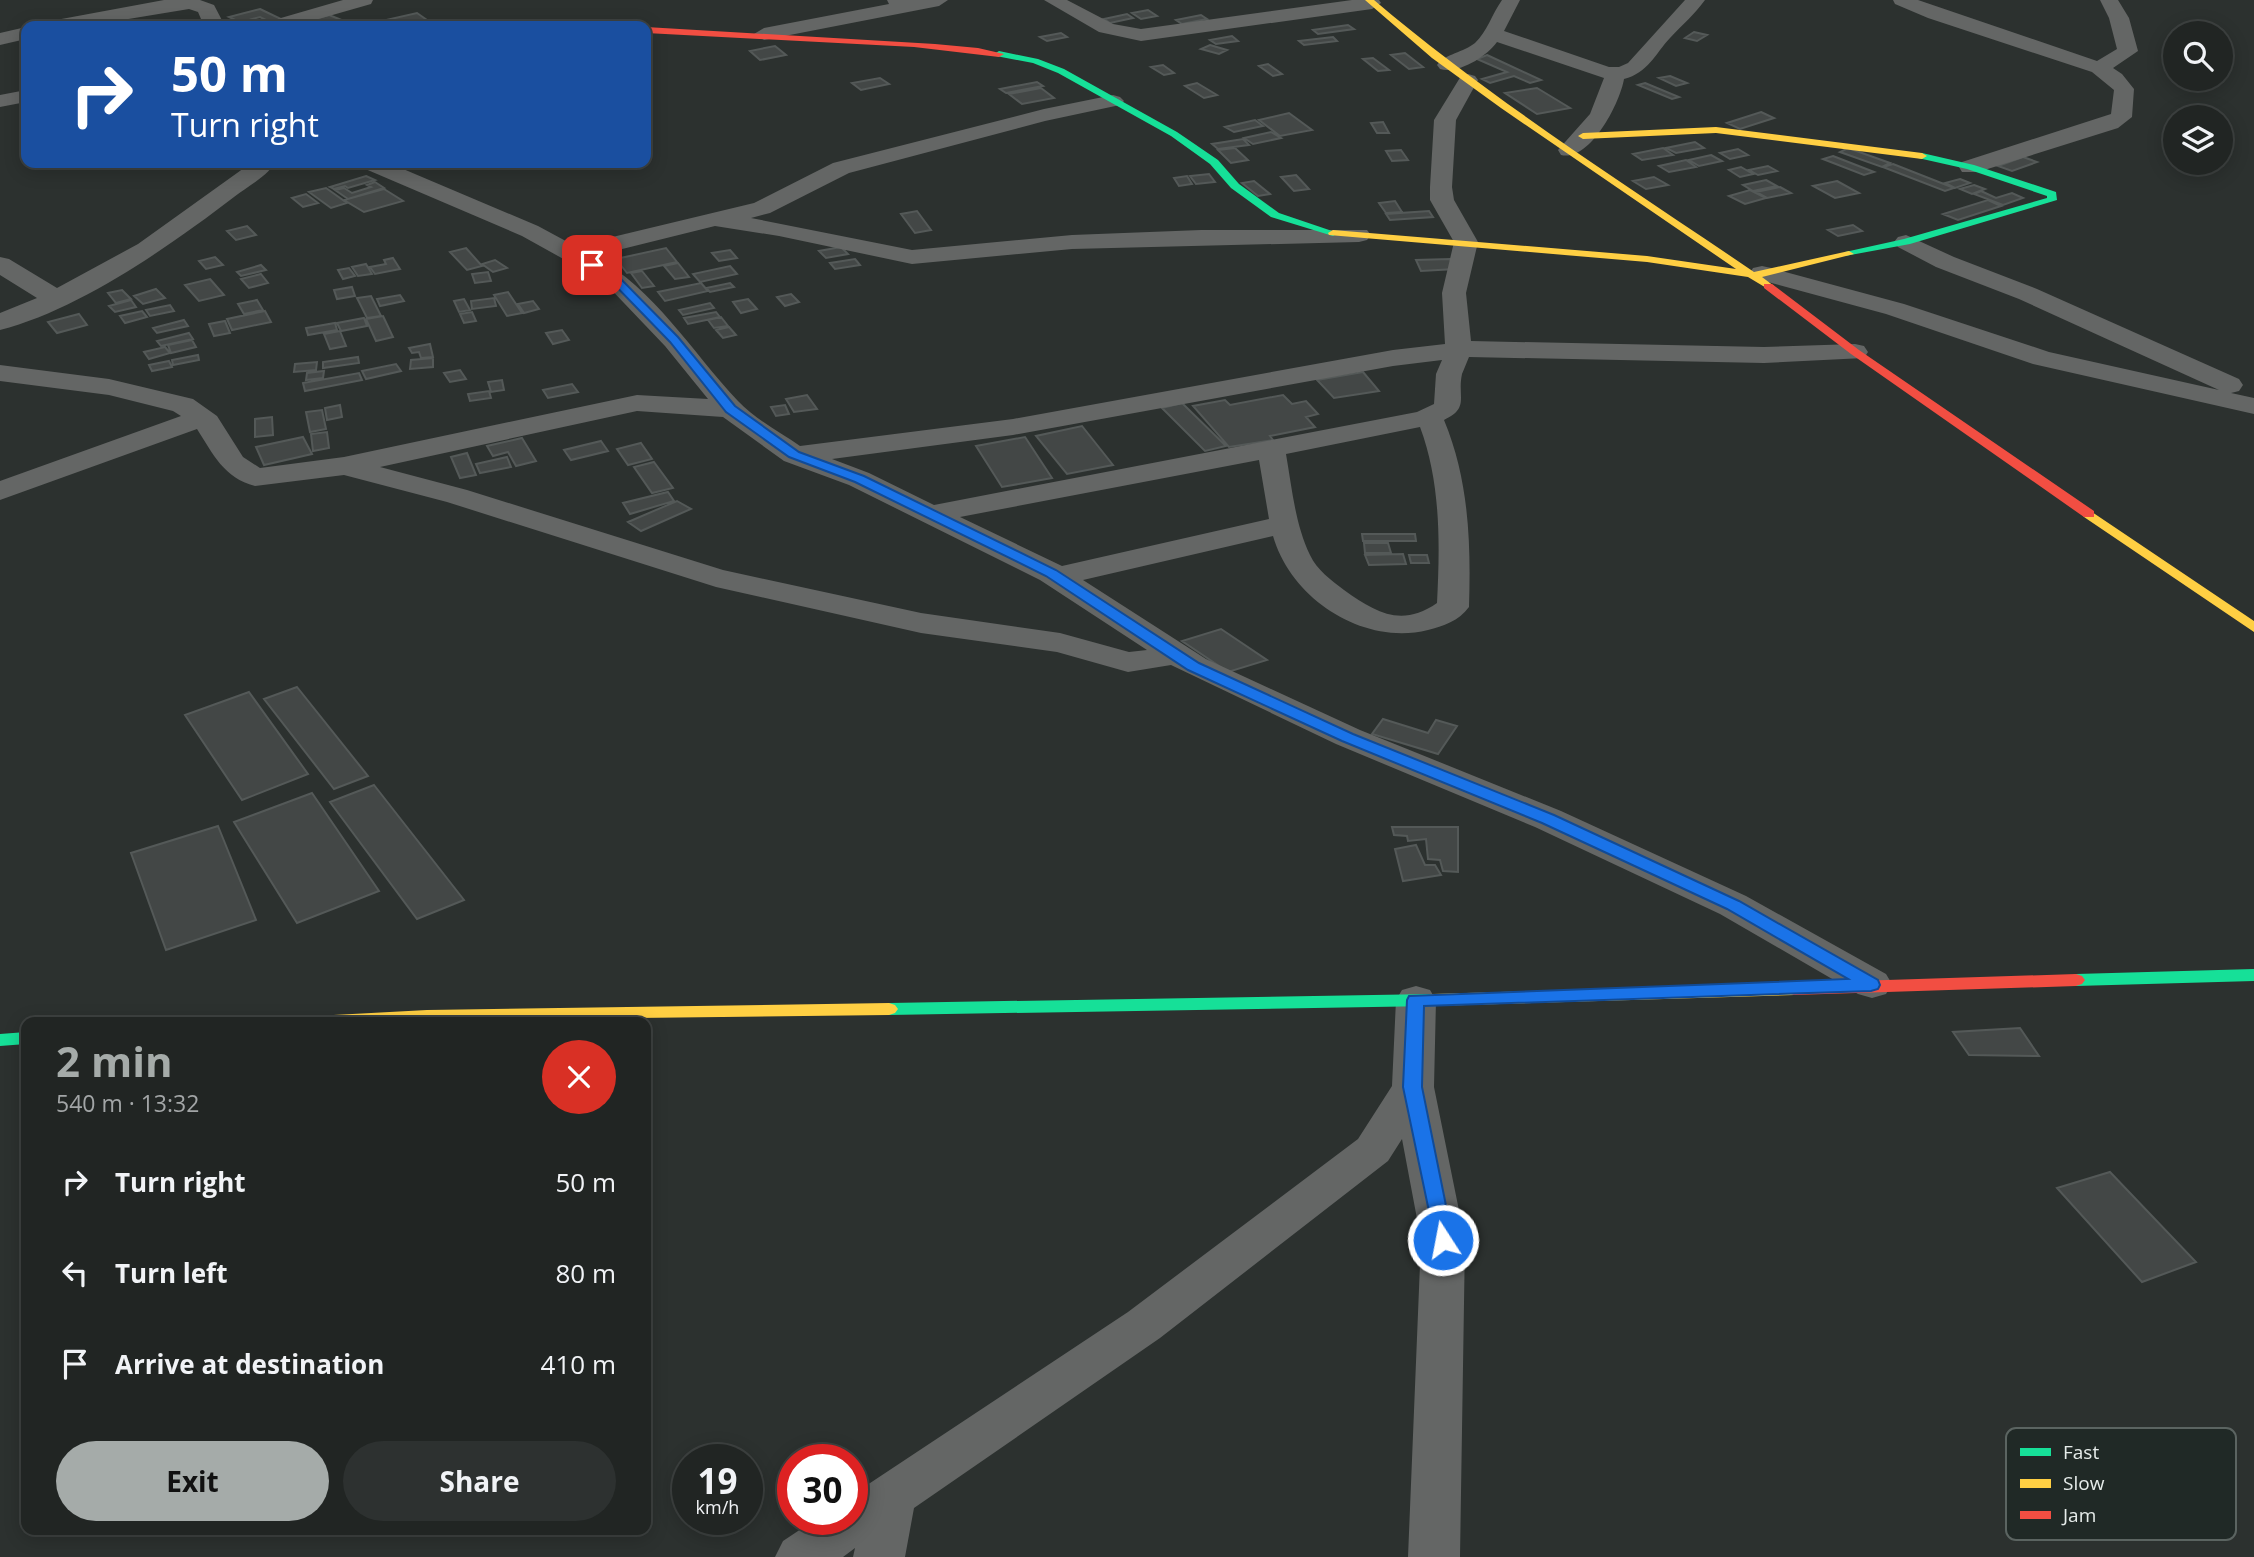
<!DOCTYPE html>
<meta charset="utf-8">
<style>
body{margin:0;font-family:"Open Sans",sans-serif;background:#2d3130;color:#f1f3f6;height:100vh;display:flex;flex-direction:column;font-size:26px;white-space:nowrap}
*{box-sizing:border-box;margin:0}
p{font-size:23px;color:#a2a5a6}
.icon{flex:none;width:38px;height:38px;fill:none;stroke:currentColor;stroke-width:2;stroke-linecap:round;stroke-linejoin:round}
.map{position:relative;flex:1;overflow:hidden}
.sheet{position:absolute;left:21px;top:1017px;width:630px;height:518px;display:flex;flex-direction:column;background:#212523;border-radius:14px;box-shadow:0 4px 18px #0003,0 0 0 2px #3e4241}
.sheet>*{flex:none}
.banner{position:absolute;left:21px;top:21px;width:630px;height:147px;border-radius:14px;box-shadow:0 4px 18px #0003,0 0 0 2px #3e4241;background:#1a4fa0;color:#fff;overflow:hidden}
.buttons{position:absolute;left:2163px;top:21px;display:grid;gap:14px}
.buttons a{display:grid;place-items:center;width:70px;height:70px;border-radius:50%;background:#212523;box-shadow:0 4px 18px #0003,0 0 0 2px #3e4241;font-size:35px}
.speed{position:absolute;left:672px;top:1444px;display:flex;gap:14px;font-size:35px;font-weight:700;text-align:center}
.speed>*{display:grid;place-content:center;width:91px;height:91px;border-radius:50%;background:#212523;box-shadow:0 4px 18px #0003,0 0 0 2px #3e4241;line-height:1}
.speed small{font-size:18px;font-weight:400}
.speed .limit{border:10px solid #d22;background:#fff;color:#111}
.pin{position:absolute;display:grid;place-items:center;width:60px;height:60px;color:#fff;margin:-30px;border-radius:14px;box-shadow:0 4px 10px #0006}
.me{position:absolute;width:77px;margin:-38px;rotate:349deg;stroke-linejoin:round;filter:drop-shadow(0 0 5px #0008)}
.turn{display:flex;align-items:center;gap:24px;height:147px;padding:0 35px;font-size:32px}
.turn .icon{width:91px;height:91px;stroke-width:2.5}
.turn b{display:block;font-size:49px;line-height:60px}
.round{display:grid;place-items:center;flex:none;width:74px;height:74px;border-radius:37px;background:#2d3130}
.headline{display:flex;align-items:center;justify-content:space-between;height:119px;padding:0 35px}
h1{font-size:42px;font-weight:700;line-height:52px;color:#a5aba9}
.cta{display:flex;gap:14px;margin-top:auto;padding:14px 35px}
.cta a{flex:1;height:80px;border-radius:42px;background:#a5aba9;color:#111;font-size:28px;font-weight:700;line-height:80px;text-align:center}
.cta a+a{background:#2d3130;color:#f1f3f6}
ul{padding:0;list-style:none}
li{display:flex;align-items:center;gap:21px;height:91px;padding:0 35px}
li div{flex:1}
li b{display:block;font-size:26px}
li em{font-style:normal}
.map>svg:first-child{display:block}
.building{fill:#434746;stroke:#545958;stroke-width:2}
.lines{fill:none;stroke-linecap:round;stroke-linejoin:round}
.street{fill:#646665;fill-rule:evenodd}
.fast{fill:#16e098;fill-rule:evenodd}
.slow{fill:#ffcf43;fill-rule:evenodd}
.jam{fill:#f24e42;fill-rule:evenodd}
.route{fill:#1a73e8;stroke:#114b97;stroke-width:2}
.key{fill:#202926;stroke:#5b6461;stroke-width:2}
.key-label{font-size:19px;fill:#e6ecea}
</style>
<div class="map">
<svg width="2254" height="1557" viewBox="0 0 2254 1557">
<rect width="100%" height="100%" fill="#2c312f"/>
<path class="building" d="M260,9l23,11 -11,3 -12,-6 -8,2 12,6 -16,1 -19,-9z
M1148,10l9,6 -16,3 -9,-6z
M417,13l10,7 -27,6 -14,-6z
M1127,14l6,4 -23,5 -6,-4z
M329,15l25,10 -58,-1z
M1201,15l6,4 -25,5 -6,-4z
M1348,25l6,4 -36,5 -5,-4z
M1694,32l13,3 -10,6 -12,-3z
M1061,33l6,4 -20,4 -7,-4z
M1232,36l6,5 -22,3 -6,-4z
M1333,37l4,4 -33,4 -5,-4z
M1210,45l17,5 -8,4 -18,-5z
M775,46l11,9 -26,5 -10,-9z
M1405,53l18,14 -14,2 -18,-14z
M1487,55l54,25 -11,3 -16,-7 -24,7 -8,-4 25,-7 -30,-13z
M1373,58l16,12 -11,1 -15,-12z
M1268,64l14,10 -9,2 -14,-10z
M1163,65l11,8 -10,2 -13,-8z
M1670,76l17,7 -11,3 -17,-8z
M880,78l9,6 -28,6 -9,-7z
M1037,82l6,4 -37,7 -6,-4z
M1197,83l20,12 -13,3 -19,-12z
M1645,83l34,14 -7,2 -34,-14z
M1041,88l13,10 -32,6 -13,-10z
M1537,88l33,20 -33,6 -32,-21z
M1761,112l13,6 -34,11 -13,-6z
M1289,113l23,17 -32,6 -21,-16z
M1255,120l8,6 -29,6 -9,-5z
M1383,122l6,11h-12l-6,-10z
M1271,132l10,6 -28,6 -9,-6z
M1243,139l6,6 -31,4 -6,-5z
M1695,142l9,6 -28,5 -10,-5z
M1235,148l13,12 -17,3 -13,-13z
M1663,148l10,7 -31,5 -9,-6z
M1848,148l42,15 -8,4 -42,-15z
M1738,149l10,6 -18,4 -10,-6z
M1401,150l7,10 -16,1 -6,-10z
M1711,155l11,6 -23,5 -10,-6z
M1833,156l41,16 -10,3 -41,-16z
M2023,157l14,5 -25,9 -14,-5z
M1686,160l10,7 -27,5 -10,-6z
M1893,164l61,24 -9,3 -62,-24z
M1768,166l9,5 -19,4 -9,-5z
M1741,167l12,7 -13,3 -11,-7z
M1209,174l6,8 -19,2 -6,-8z
M1296,175l13,14 -15,2 -13,-14z
M366,176l9,4 -27,8 -3,-2 -11,3 -4,-2z
M1187,176l5,8 -13,2 -5,-8z
M1654,177l14,8 -22,4 -13,-8z
M1960,179l10,4 -15,5 -10,-5z
M1766,180l11,6 -24,5 -10,-6z
M1254,181l16,13 -12,2 -16,-13z
M1837,181l22,12 -24,5 -22,-12z
M375,182l9,6 -36,11 -13,-9 9,-2 8,5 19,-6 -4,-2z
M1974,185l11,4 -13,5 -12,-5z
M1780,187l11,6 -24,5 -11,-6z
M326,188l21,15 -16,5 -22,-16z
M384,189l19,12 -39,11 -20,-12z
M1750,190l16,8 -21,6 -16,-8z
M1981,191l15,7 16,-5 11,5 -20,7 -29,-11z
M306,194l12,9 -15,4 -11,-9z
M1988,200l13,6 -43,14 -15,-6z
M1395,201l7,11 -16,1 -7,-10z
M917,211l14,19 -16,3 -14,-19z
M1429,211l4,6 -43,3 -4,-6z
M1853,225l9,6 -24,5 -10,-6z
M247,226l9,9 -20,5 -9,-9z
M841,247l7,7 -22,4 -7,-7z
M466,248l16,18 -15,4 -17,-18z
M666,248l11,14 -50,11 -11,-14z
M730,250l7,8 -18,3 -7,-8z
M215,257l8,8 -17,4 -7,-8z
M393,258l7,11 -25,5 -5,-7 16,-3 -2,-4z
M855,259l5,6 -25,4 -5,-6z
M1450,259l5,10 -34,2 -5,-11z
M495,260l12,8 -14,4 -11,-8z
M678,263l11,14 -14,2 -11,-13z
M366,264l6,10 -14,2 -6,-9z
M261,265l5,5 -25,6 -4,-4z
M730,266l7,8 -37,8 -7,-8z
M349,268l6,8 -12,3 -5,-9z
M642,271l12,15 -12,2 -11,-15z
M488,272l3,9 -16,2 -3,-9z
M261,274l7,9 -19,5 -8,-9z
M210,279l14,16 -25,6 -14,-16z
M701,283l7,8 -43,10 -7,-9z
M730,283l4,4 -24,5 -4,-4z
M352,287l3,9 -18,3 -3,-9z
M156,289l9,9 -22,6 -9,-8z
M122,290l9,9 -15,4 -8,-10z
M508,292l14,21 -15,3 -13,-21z
M791,294l8,8 -14,4 -8,-9z
M400,295l4,6 -24,5 -3,-7z
M371,296l10,20 -14,2 -10,-20z
M494,298l2,8 -24,3 -1,-8z
M464,299l6,11 -11,2 -5,-11z
M748,299l9,10 -16,4 -8,-11z
M131,300l5,7 -21,5 -6,-6z
M257,300l6,10 -19,4 -6,-10z
M533,301l6,8 -15,4 -6,-9z
M710,303l4,5 -31,7 -4,-5z
M170,305l4,6 -24,5 -4,-6z
M142,311l5,6 -22,6 -5,-7z
M265,311l6,11 -39,8 -5,-11z
M472,312l4,9 -12,2 -4,-9z
M716,312l4,5 -32,7 -4,-6z
M79,314l8,11 -30,8 -9,-11z
M383,316l10,21 -17,4 -10,-22z
M721,317l7,9 -14,2 -6,-8z
M364,318l3,8 -26,5 -4,-8z
M184,320l4,6 -31,7 -4,-5z
M225,321l5,12 -16,3 -5,-12z
M335,323l2,7 -29,5 -2,-7z
M729,327l7,8 -13,3 -7,-8z
M562,330l7,10 -16,4 -7,-11z
M340,331l6,15 -16,3 -6,-15z
M189,333l4,6 -32,7 -4,-5z
M192,340l4,7 -25,6 -3,-8z
M430,344l3,13 -12,1 -2,-6 -7,1 -3,-5z
M165,347l5,6 -21,6 -5,-7z
M198,355l1,5 -26,5 -1,-5z
M358,357l1,6 -36,5v-6z
M433,358v9l-23,2 1,-9z
M169,361l3,6 -20,4 -3,-6z
M317,362l-1,8 -22,2 1,-8z
M396,364l5,7 -35,8 -4,-8z
M460,370l6,9 -16,3 -6,-9z
M324,371l-1,7 -17,2 1,-7z
M1363,372l16,19 -45,7 -17,-18z
M359,373l3,7 -57,11 -2,-8z
M502,380l2,10 -13,2 -3,-10z
M572,384l6,8 -30,6 -5,-8z
M489,391l2,7 -21,3 -2,-7z
M807,395l10,14 -23,3 -8,-13z
M1283,395l9,9 14,-3 12,13 -12,3 9,10 -45,9 3,4 -44,7 -36,-41 32,-6 5,5z
M1182,403l44,43 -21,5 -43,-43z
M340,405l2,12 -15,3 -2,-12z
M785,405l4,9 -13,2 -5,-9z
M322,410l4,19 -16,3 -4,-20z
M272,417l1,18 -18,2v-18z
M1082,426l31,39 -46,9 -31,-38z
M327,432l2,16 -16,3 -2,-17z
M303,437l9,17 -48,11 -8,-18z
M1025,437l27,41 -50,9 -26,-41z
M522,438l14,23 -20,5 -8,-14 -15,4 -6,-10z
M601,441l7,10 -37,9 -7,-10z
M641,443l11,16 -24,6 -11,-16z
M467,453l9,22 -16,3 -9,-21z
M507,457l4,10 -31,6 -4,-9z
M654,462l19,26 -21,5 -18,-26z
M668,492l6,9 -44,13 -7,-11z
M677,501l14,8 -50,22 -13,-9z
M1362,534h53l1,7h-53z
M1364,543h24l3,10h-26z
M1403,554l3,10 -37,1 -4,-10z
M1409,555h18l2,8h-18z
M1221,629l46,31 -39,12 -46,-31z
M297,687l71,89 -34,13 -70,-90z
M249,692l59,82 -66,26 -57,-85z
M1383,719l45,14 8,-13 21,6 -19,28 -66,-20z
M374,785l90,115 -47,19 -87,-117z
M312,793l67,98 -82,32 -63,-101z
M218,826l38,94 -90,30 -35,-97z
M1392,827h66v45l-15,-1 -3,-11 -12,-1 -2,-20 -18,2 -1,-5 -13,-1z
M1416,845l9,20h10l6,10 -38,6 -8,-32z
M2020,1028l19,28 -70,-1 -16,-23z
M2110,1172l86,90 -54,20 -85,-94z"/>
<g class="lines">
<path class="street" d="M164,0h36l14,5 11,21h-21l-6,-14 -9,-3 -103,17h-40l10,-6z
M343,0h30l-2,4 -77,22h-30l3,-4z
M887,0h61l-9,6 -175,34 -10,-6 10,-6 125,-24z
M1044,0h23l46,24 28,5 211,-29h27l2,3 -9,6 -231,32 -42,-9z
M1502,0h18l-16,31 105,36h10l9,-4 57,-63h20c-10,14 -23,25 -35,38 -15,16 -22,35 -46,41 -4,24 -34,83 -63,76l-3,-5 32,-36 14,-36 -107,-36c-11,15 -38,32 -57,27l-3,-4c8,-11 27,-13 38,-22 12,-11 17,-29 27,-43z
M1893,0h25l179,61 20,-12 -8,-31 -9,-18h18l11,18 9,33 -25,17 9,6 12,15 -2,28 -14,11 -140,44h-16l-3,-5 3,-5 149,-48 3,-24 -22,-18 -164,-54 -33,-14z
M490,20h42l10,6h-62z
M26,27v12l-26,6v-12z
M1468,74l7,2 3,4 -22,40 -4,67 2,13 24,42 -12,51 5,48 293,6 91,-3 9,2 4,6 -4,6 -100,5 -295,-6c-2,5 -5,12 -7,17 -5,23 8,34 -18,46 25,60 27,123 25,187 -10,14 -26,19 -41,23 -65,16 -137,-31 -155,-94l-190,44 123,79 154,71 201,81 185,85 140,78 6,10 -6,10 -14,4 -14,-4 -138,-80 -185,-87 -199,-83 -165,-79 -43,7 -71,-20 -136,-19 -205,-46 -269,-85 -103,-27 -89,11c-31,-8 -42,-32 -58,-57l-197,71v-19l181,-65 -8,-5 -64,-16 -109,-14v-16l109,14 84,20 24,17 26,41 17,11 84,-11 293,-62 71,4 -43,-53 -62,-65 -81,-45 -159,-68 -3,-5h29l149,63 37,20 179,-43 79,-40 211,-54 69,-14 7,2 4,4 -4,4 -75,16 -196,52 -79,40 -19,5 161,32 160,-15 129,-5h166l4,5 -4,5 -8,2 -287,7 -160,15 -133,-28 -64,-10 -121,30c61,33 97,95 144,145 17,18 42,31 62,45l213,-27 380,-69 52,-6 -3,-51 12,-51 -24,-42v-13l4,-67 27,-44zM1442,360l-6,14 -2,30 -17,8 -483,93 -65,-32 -37,-14 181,-24 380,-69zM637,411l86,6 61,44 65,24 191,95 107,70 -18,2 -69,-19 -139,-20 -198,-43 -256,-80 -87,-23zM1420,427c21,56 20,118 17,176 -36,25 -62,9 -93,-13 -13,-10 -27,-20 -34,-35 -15,-31 -18,-67 -24,-101zM1259,460l10,59 -207,47 -102,-49z
M26,90v12l-26,5v-12z
M251,163h24c-10,15 -27,23 -41,34 -64,49 -155,113 -234,133v-17l37,-15 -37,-23v-18l9,2 48,29 81,-44z
M1906,235l48,22 83,32 202,90 4,6 -4,6 -8,2 23,5v16l-221,-50 -147,-50 -133,-36 -3,-5 3,-5 9,-2 9,2 133,36 145,48 170,38 -200,-91 -83,-32 -38,-20 -4,-5 4,-5z
M1416,986l14,4 6,10 -2,87 31,153 -5,317h-52l13,-317 -19,-101 -14,22 -228,177 -246,170 -9,49h-52l2,-9 -12,9h-68l8,-16 33,-22h36v-24l276,-183 230,-173 34,-53 4,-86 6,-10z"/>
<path class="fast" d="M999,51l39,8 26,10 113,63 41,28 21,24 40,29 59,20 -5,3 -62,-19 -40,-29 -21,-24 -39,-28 -113,-63 -25,-10 -37,-7 -2,-2z
M1922,153l52,12 82,27 1,8 -147,44 -65,12v-4l59,-13 143,-41v-2l-80,-27 -49,-11 -1,-2z
M2254,969v12l-178,5 -6,-2 -3,-4 3,-4 6,-2z
M1432,994l6,2 3,4 -3,4 -6,2 -543,9 -6,-2 -3,-4 3,-4 6,-2z
M26,1032v12l-26,2v-12z"/>
<path class="slow" d="M1365,0h9c119,101 251,184 380,272l95,-21 5,3 -92,23 12,9 -6,3 -20,-12 -101,-15 -318,-27 -1,-2 5,-3 314,26 89,13 -235,-161 -69,-50z
M1716,127l206,26 5,3 -5,3 -206,-26 -133,6 -5,-3 5,-3z
M2089,510l165,111v11l-170,-115 -2,-3z
M1794,983l6,2 3,4 -3,4 -6,2 -362,11 -6,-2 -3,-4 3,-4 6,-2z
M889,1003l6,2 3,4 -3,4 -6,2 -583,7 3,-4 6,-2 112,-6z"/>
<path class="jam" d="M646,27l289,17 43,4 26,6 -5,3 -85,-10 -268,-14z
M1764,284h8l87,66 235,161v6h-10l-233,-163 -87,-66z
M2076,974l6,2 3,4 -3,4 -6,2 -282,9 -6,-2 -3,-4 3,-4 6,-2z"/>
</g>
<path class="route" d="M592,261l24,13 62,63 57,69 64,46 65,24 192,94 143,93 154,71 201,81 185,86 139,79 2,5 -2,4 -7,2 -447,15 -2,81 31,153 -3,5 -7,3 -7,-3 -33,-158 4,-87 2,-4 439,-17 -121,-70 -185,-86 -200,-82 -154,-71 -142,-94 -191,-94 -66,-25 -63,-45 -56,-70 -62,-64 -20,-11v-5z"/>
<rect x="2006" y="1428" width="230" height="112" rx="10" class="key"/>
<rect x="2020" y="1448" width="31" height="8" fill="#16e098"/>
<rect x="2020" y="1479" width="31" height="9" fill="#ffcf43"/>
<rect x="2020" y="1511" width="31" height="8" fill="#f24e42"/>
<g class="key-label">
<text x="2063" y="1459">Fast</text>
<text x="2063" y="1490">Slow</text>
<text x="2063" y="1522">Jam</text>
</g>
</svg>
<div class="buttons">
<a><svg class="icon" aria-label="search" viewBox="0 0 24 24"><circle cx="10" cy="10" r="6"/><path d="M15 15l6 6"/></svg></a>
<a><svg class="icon" aria-label="layers" viewBox="0 0 24 24"><path d="M12 4l9 5-9 5-9-5zM3 14l9 5 9-5"/></svg></a>
</div>
<div class="speed"><div>19<small>km/h</small></div><div class="limit">30</div></div>
<div class="pin" style="left:592px;top:265px;background:#d93025"><svg class="icon" aria-label="arrive" viewBox="0 0 24 24"><path d="M6 21V4h12l-3 4 3 4H6"/></svg></div>
<svg class="me" style="left:1443px;top:1240px" viewBox="-20 -20 40 40"><circle r="17" fill="#1a73e8" stroke="#fff" stroke-width="3"/><path d="M0-11L8 9 0 5-8 9z" fill="#fff"/></svg>
<div class="banner">
<div class="turn"><svg class="icon" aria-label="right" viewBox="0 0 24 24"><path d="M7 20v-9h11M14 6l5 5-5 5"/></svg><div><b>50 m</b>Turn right</div></div>
</div>
<section class="sheet">
<div class="headline"><div><h1>2 min</h1><p>540 m · 13:32</p></div><a class="round" style="background:#d93025;color:#fff"><svg class="icon" aria-label="close" viewBox="0 0 24 24"><path d="M6 6l12 12M18 6L6 18"/></svg></a></div>
<ul>
<li><svg class="icon" aria-label="right" viewBox="0 0 24 24"><path d="M7 20v-9h11M14 6l5 5-5 5"/></svg><div><b>Turn right</b></div><em>50 m</em></li>
<li><svg class="icon" aria-label="left" viewBox="0 0 24 24"><path d="M17 20v-9H6M10 6l-5 5 5 5"/></svg><div><b>Turn left</b></div><em>80 m</em></li>
<li><svg class="icon" aria-label="arrive" viewBox="0 0 24 24"><path d="M6 21V4h12l-3 4 3 4H6"/></svg><div><b>Arrive at destination</b></div><em>410 m</em></li>
</ul>
<div class="cta"><a>Exit</a><a>Share</a></div>
</section>
</div>
